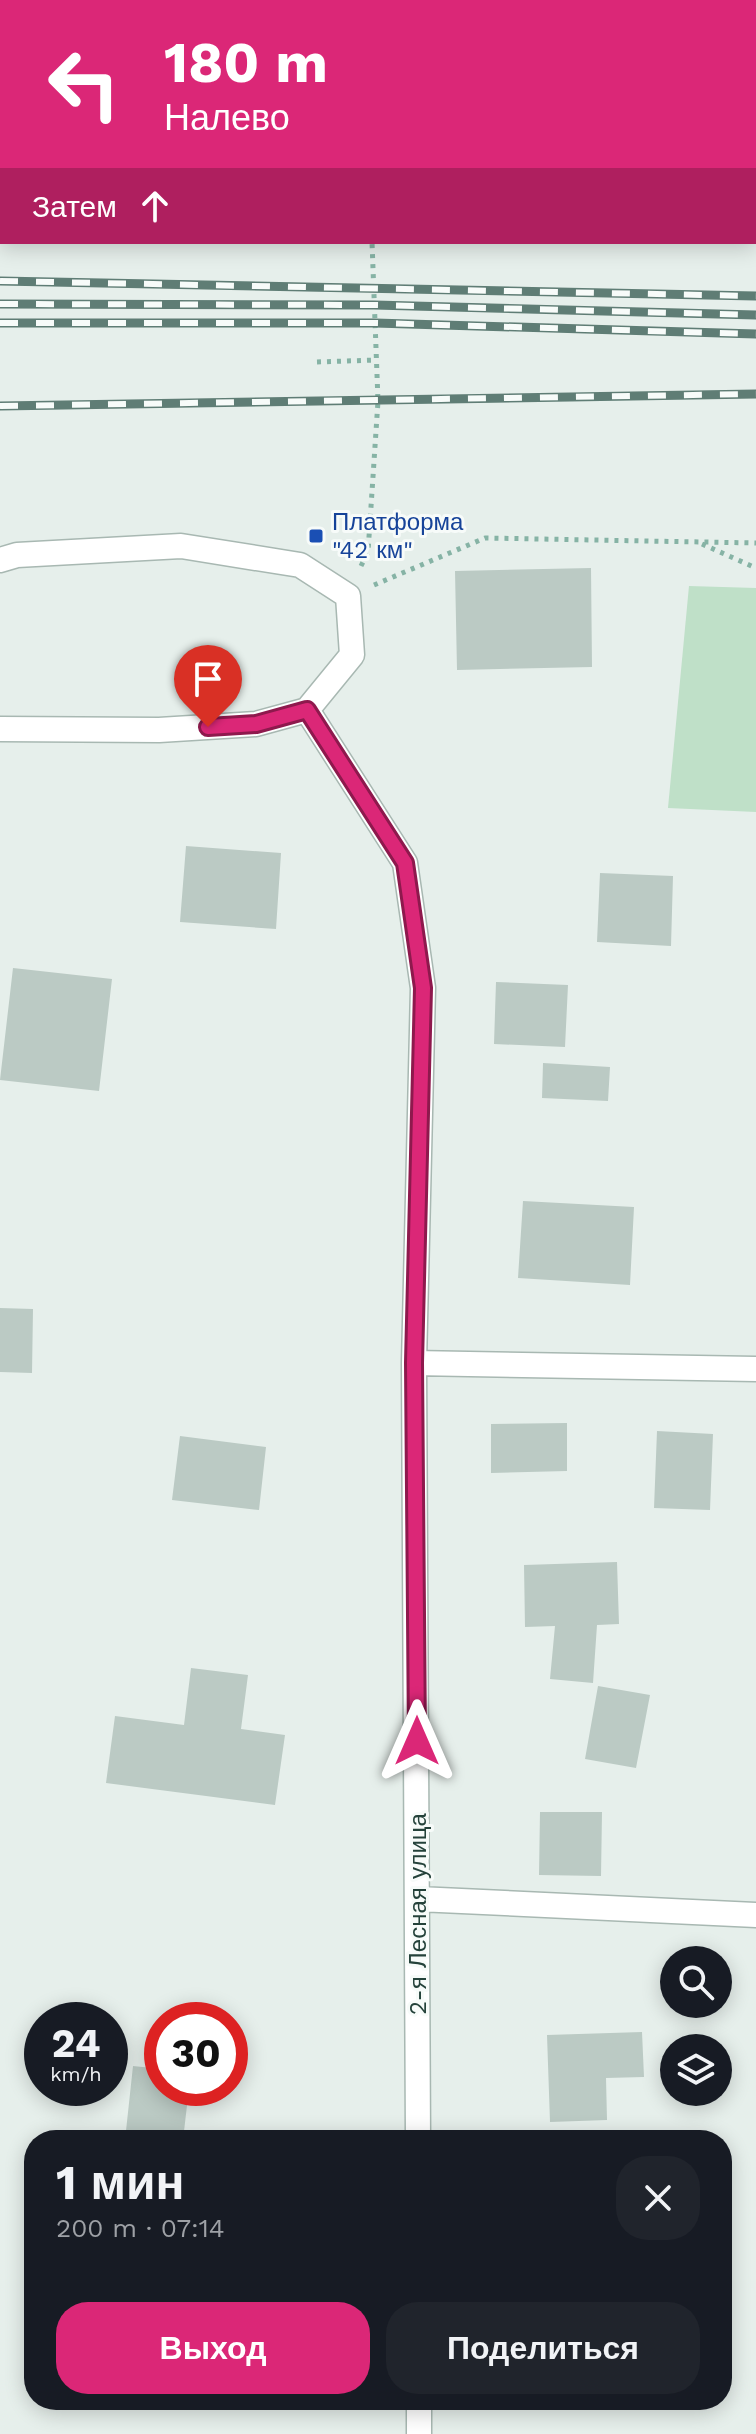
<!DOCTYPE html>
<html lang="ru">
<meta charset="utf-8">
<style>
body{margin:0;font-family:"Work Sans",sans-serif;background:#20242c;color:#f1f3f6;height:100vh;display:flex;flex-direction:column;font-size:30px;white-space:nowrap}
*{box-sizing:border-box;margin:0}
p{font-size:26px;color:#9ea1a6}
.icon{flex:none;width:44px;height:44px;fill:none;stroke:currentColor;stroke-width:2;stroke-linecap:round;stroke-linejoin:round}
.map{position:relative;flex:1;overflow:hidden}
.side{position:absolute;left:24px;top:2130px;width:708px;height:280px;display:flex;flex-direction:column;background:#171b24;border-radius:32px;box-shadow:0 4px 20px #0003}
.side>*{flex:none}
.hud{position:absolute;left:0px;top:0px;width:756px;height:244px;box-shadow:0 4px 20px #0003;background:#db2777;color:#fff;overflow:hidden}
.fabs{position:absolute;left:660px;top:1946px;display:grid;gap:16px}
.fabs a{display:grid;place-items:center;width:72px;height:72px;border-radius:50%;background:#171b24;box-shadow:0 4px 20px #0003;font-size:40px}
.speed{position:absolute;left:24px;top:2002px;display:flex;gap:16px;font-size:40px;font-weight:700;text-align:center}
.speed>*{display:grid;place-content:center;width:104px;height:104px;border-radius:50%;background:#171b24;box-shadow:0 4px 20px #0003;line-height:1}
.speed small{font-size:20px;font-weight:400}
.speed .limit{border:12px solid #d22;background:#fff;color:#111}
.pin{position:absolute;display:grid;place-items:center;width:68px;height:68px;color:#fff;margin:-82px -34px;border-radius:50% 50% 50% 0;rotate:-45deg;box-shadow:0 0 8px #0007}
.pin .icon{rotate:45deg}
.me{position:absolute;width:88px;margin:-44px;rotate:0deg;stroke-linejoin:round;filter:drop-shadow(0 0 6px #0008)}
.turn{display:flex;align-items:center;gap:28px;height:168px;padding:0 32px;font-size:36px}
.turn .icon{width:104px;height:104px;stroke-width:2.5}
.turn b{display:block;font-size:56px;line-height:68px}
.then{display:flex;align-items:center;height:76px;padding:0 32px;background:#0003;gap:16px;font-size:30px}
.round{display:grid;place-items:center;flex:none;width:84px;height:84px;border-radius:32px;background:#20242c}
.headline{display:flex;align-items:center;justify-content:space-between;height:136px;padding:0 32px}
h1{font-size:48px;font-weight:700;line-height:60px}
.action{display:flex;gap:16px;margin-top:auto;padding:16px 32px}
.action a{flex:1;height:92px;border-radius:32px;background:#db2777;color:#fff;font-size:32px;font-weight:700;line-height:92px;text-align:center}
.action a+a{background:#20242c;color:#f1f3f6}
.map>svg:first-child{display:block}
.green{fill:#bfe0c8}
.building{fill:#bbcac4}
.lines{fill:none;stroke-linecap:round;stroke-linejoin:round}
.minor-casing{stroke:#a8b8b2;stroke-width:27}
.path{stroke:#86b3a5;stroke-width:5;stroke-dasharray:4 6;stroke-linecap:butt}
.minor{stroke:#fff;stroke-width:24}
.rail-casing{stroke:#5f7d75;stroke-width:9}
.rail{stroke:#f7fbf9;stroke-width:6;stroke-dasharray:18;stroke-linecap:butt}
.route-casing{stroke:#8e194d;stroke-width:20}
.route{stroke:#db2777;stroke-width:14}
.transit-dot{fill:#1a4fb4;stroke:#f7fbf9;stroke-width:3}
.labels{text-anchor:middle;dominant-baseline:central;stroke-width:6;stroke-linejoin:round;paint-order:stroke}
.transit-label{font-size:24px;fill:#164399;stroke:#f7fbf9;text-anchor:start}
.street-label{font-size:24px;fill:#24423a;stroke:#f7fbf9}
</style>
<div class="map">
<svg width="756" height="2434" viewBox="0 0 756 2434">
<rect width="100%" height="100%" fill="#e6efeb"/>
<path class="green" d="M689,586l67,2v224l-88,-4z"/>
<path class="building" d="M591,568l1,99 -135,3 -2,-99z
M186,846l95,7 -5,76 -96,-7z
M600,873l73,3 -2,70 -74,-4z
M13,968l99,11 -13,112 -99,-11z
M496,982l72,3 -3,62 -71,-3z
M543,1063l67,4 -2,34 -66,-3z
M523,1201l111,6 -4,78 -112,-7z
M0,1308l33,1 -1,64 -32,-1z
M567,1423v48l-76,2v-49z
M657,1431l56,3 -3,76 -56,-2z
M180,1436l86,11 -7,63 -87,-10z
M617,1562l2,62 -22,1 -4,58 -43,-4 5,-53 -30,1 -1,-62z
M191,1668l57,7 -7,54 44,6 -10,70 -169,-22 9,-67 69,9z
M598,1686l52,9 -14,73 -51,-9z
M540,1812h62l-1,64 -62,-1z
M642,2032l2,45 -38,1 1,42 -57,2 -3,-87z
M133,2066l29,3v19h27l-6,52h-58z"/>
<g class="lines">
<g class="minor-casing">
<path id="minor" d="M689,0l2,2
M754,63l2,2
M0,95h2
M754,135l2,1
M0,560l17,-5 164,-9 119,19 48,31 4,59 -45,55 -51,14 -97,6 -159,-1
M307,710l98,153 18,125 -9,375 4,777
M414,1363l342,6
M418,1899l338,16
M419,2400v34"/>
</g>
<path class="path" d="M317,362l59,-2
M702,544l54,24
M361,566l7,-14 10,-151 -6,-159
M374,585l111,-47 271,5"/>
<use href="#minor" class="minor"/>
<g class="rail-casing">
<path id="rail" d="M0,281l756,15
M0,304l374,1 382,10
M0,323h375l381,11
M0,406l756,-12"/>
</g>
<use href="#rail" class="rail"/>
</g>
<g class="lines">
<g class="route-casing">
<path id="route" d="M208,727l48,-3 51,-14 98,153 18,125 -9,375 3,378"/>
</g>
<use href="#route" class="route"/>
</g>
<rect class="transit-dot" x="308" y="528" width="16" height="16" rx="4"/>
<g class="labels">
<g class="transit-label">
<text x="332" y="522">Платформа<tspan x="332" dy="28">"42 км"</tspan></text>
</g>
<g class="street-label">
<text transform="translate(418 1914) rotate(-90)">2-я Лесная улица</text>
</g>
</g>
</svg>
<div class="fabs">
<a><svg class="icon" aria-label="search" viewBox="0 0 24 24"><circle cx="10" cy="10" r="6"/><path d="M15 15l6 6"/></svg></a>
<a><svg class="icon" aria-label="layers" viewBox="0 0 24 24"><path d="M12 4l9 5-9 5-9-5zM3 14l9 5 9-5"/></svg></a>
</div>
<div class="speed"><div>24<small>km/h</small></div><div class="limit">30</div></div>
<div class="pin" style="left:208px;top:727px;background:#d93025"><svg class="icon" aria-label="arrive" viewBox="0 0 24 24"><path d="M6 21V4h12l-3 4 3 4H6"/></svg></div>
<svg class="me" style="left:417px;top:1741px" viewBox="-20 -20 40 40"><path d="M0-17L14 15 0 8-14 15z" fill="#db2777" stroke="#fff" stroke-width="4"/></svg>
<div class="hud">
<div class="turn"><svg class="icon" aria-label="left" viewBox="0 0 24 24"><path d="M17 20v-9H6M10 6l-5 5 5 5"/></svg><div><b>180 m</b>Налево</div></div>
<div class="then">Затем<svg class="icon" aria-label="ahead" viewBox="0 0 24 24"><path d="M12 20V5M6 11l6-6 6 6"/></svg></div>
</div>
<section class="side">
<div class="headline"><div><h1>1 мин</h1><p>200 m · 07:14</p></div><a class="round"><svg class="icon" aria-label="close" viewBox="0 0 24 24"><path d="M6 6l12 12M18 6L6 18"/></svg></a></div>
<div class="action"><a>Выход</a><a>Поделиться</a></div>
</section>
</div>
